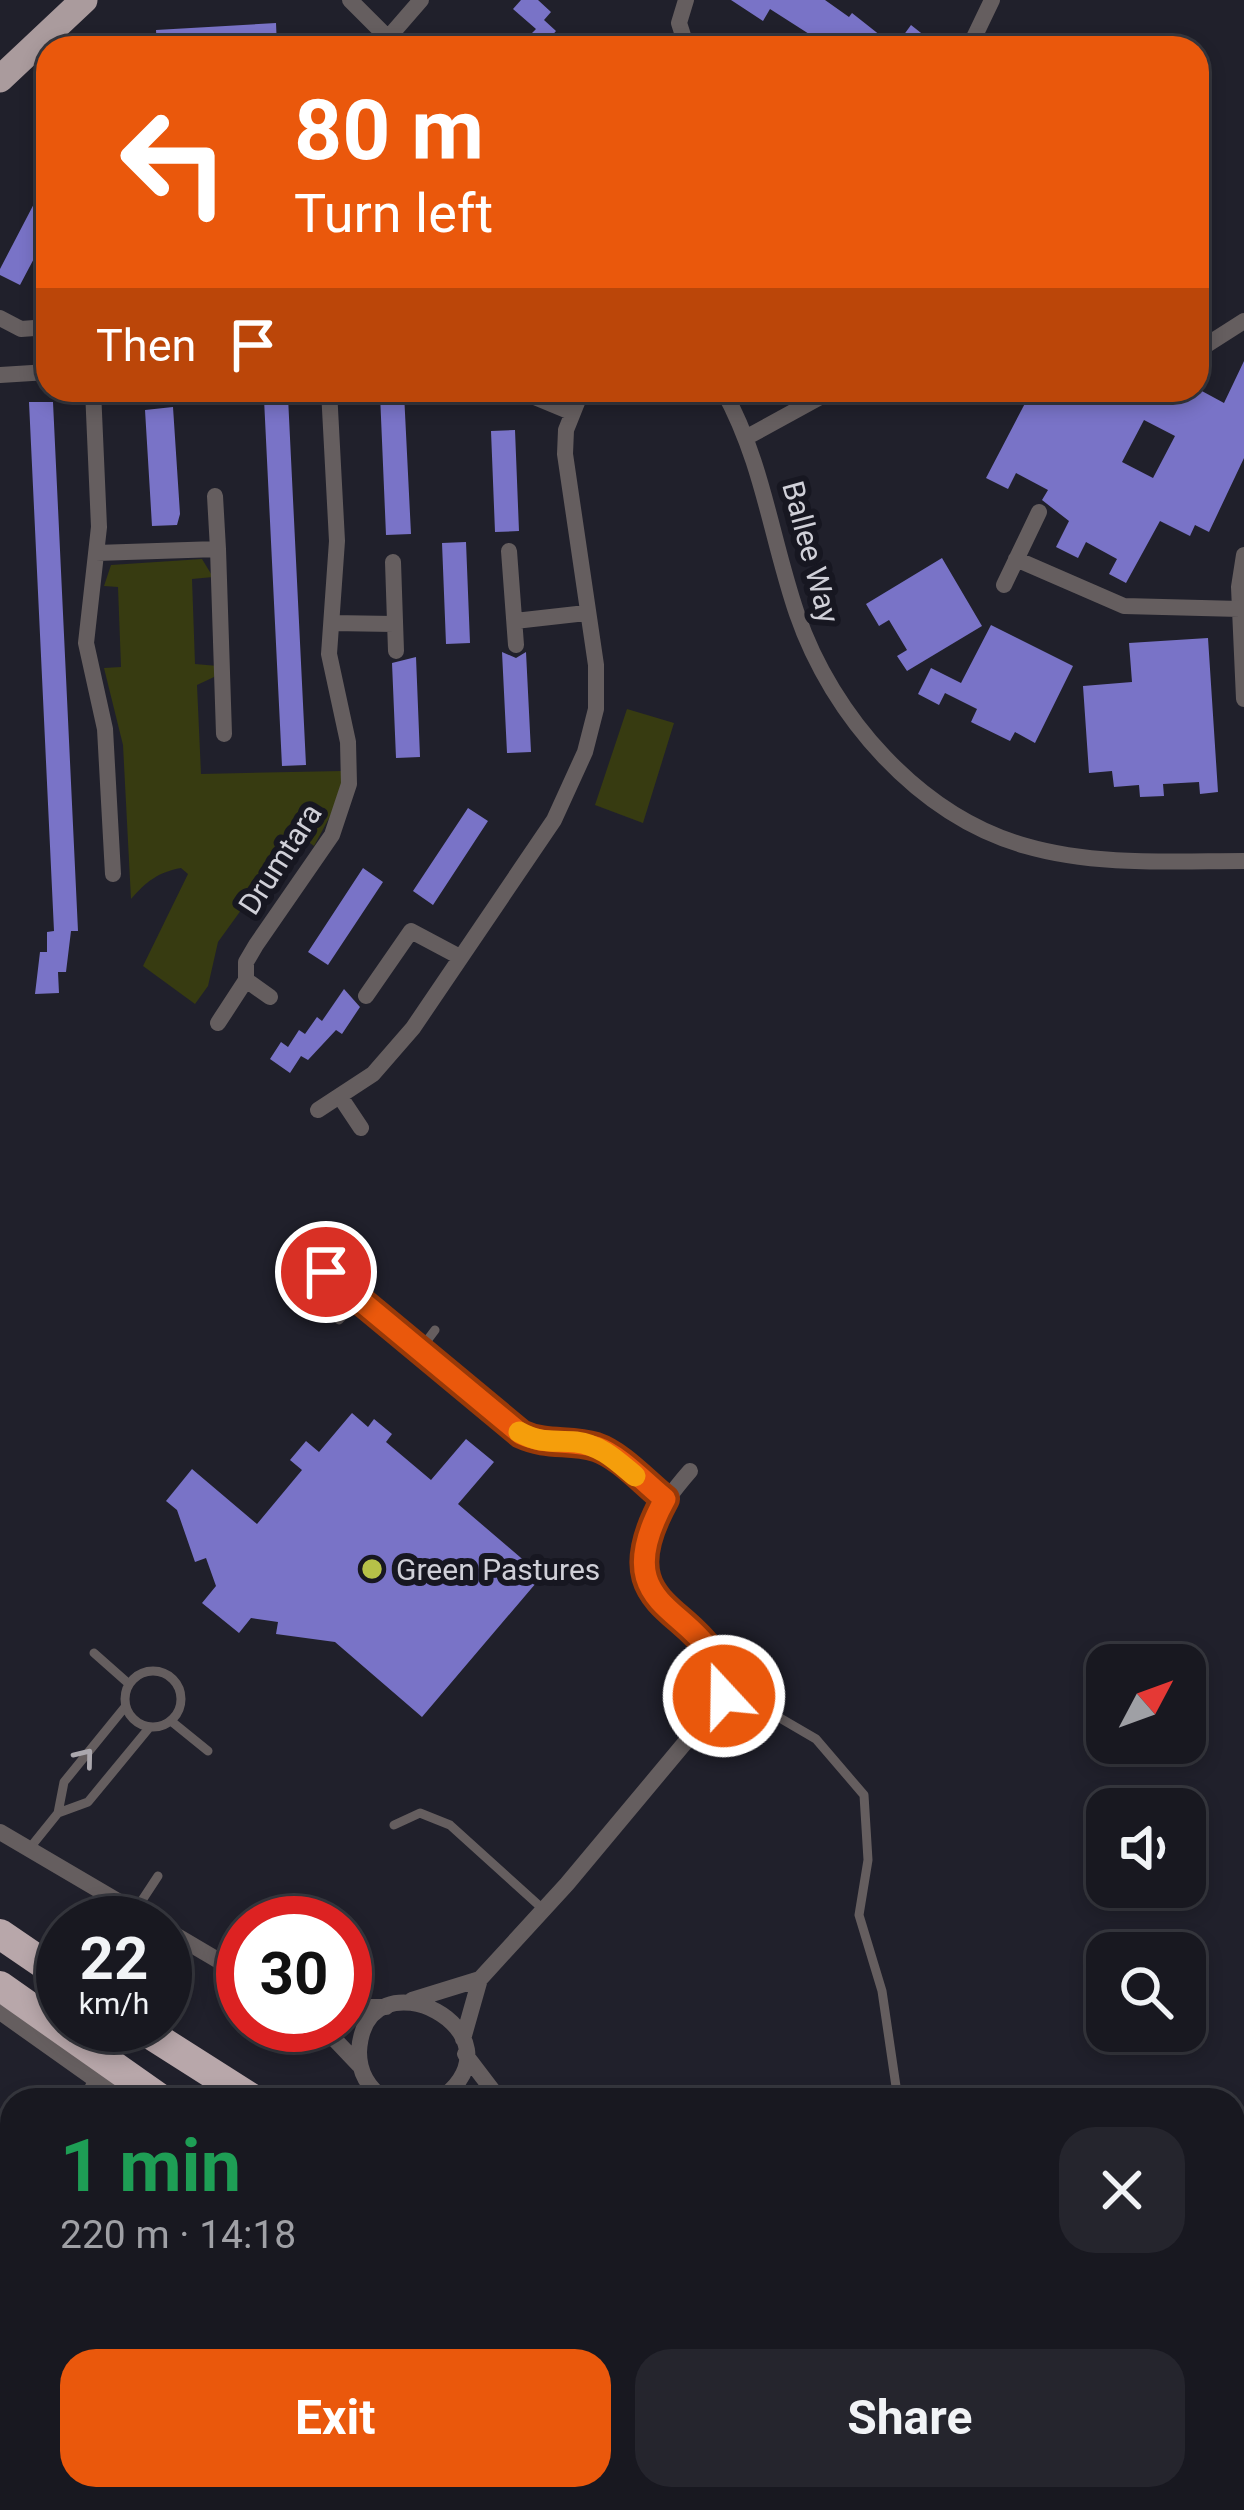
<!DOCTYPE html>
<meta charset="utf-8">
<style>
body{margin:0;font-family:Roboto,sans-serif;background:#25252d;color:#f1f3f6;height:100vh;display:flex;flex-direction:column;font-size:45px;white-space:nowrap}
*{box-sizing:border-box;margin:0}
p{font-size:39px;color:#9fa0a5}
.icon{flex:none;width:66px;height:66px;fill:none;stroke:currentColor;stroke-width:2;stroke-linecap:round;stroke-linejoin:round}
.map{position:relative;flex:1;overflow:hidden}
.panel{position:absolute;left:0px;top:2088px;width:1245px;height:423px;display:flex;flex-direction:column;background:#181820;border-radius:36px 36px 0 0;box-shadow:0 6px 18px #0003,0 0 0 3px #36373e}
.panel>*{flex:none}
.guide{position:absolute;left:36px;top:36px;width:1173px;height:366px;border-radius:36px;box-shadow:0 6px 18px #0003,0 0 0 3px #36373e;background:#ea580c;color:#fff;overflow:hidden}
.needle{width:78px;rotate:49deg}
.tools{position:absolute;left:1086px;top:1644px;display:grid;gap:24px}
.tools a{display:grid;place-items:center;width:120px;height:120px;border-radius:24px;background:#181820;box-shadow:0 6px 18px #0003,0 0 0 3px #36373e;font-size:60px}
.speed{position:absolute;left:36px;top:1896px;display:flex;gap:24px;font-size:60px;font-weight:700;text-align:center}
.speed>*{display:grid;place-content:center;width:156px;height:156px;border-radius:50%;background:#181820;box-shadow:0 6px 18px #0003,0 0 0 3px #36373e;line-height:1}
.speed small{font-size:30px;font-weight:400}
.speed .limit{border:18px solid #d22;background:#fff;color:#111}
.pin{position:absolute;display:grid;place-items:center;width:102px;height:102px;color:#fff;margin:-51px;border:6px solid #fff;border-radius:50%;box-shadow:0 3px 12px #0007}
.me{position:absolute;width:132px;margin:-66px;rotate:339deg;stroke-linejoin:round;filter:drop-shadow(0 0 9px #0008)}
.turn{display:flex;align-items:center;gap:42px;height:252px;padding:0 60px;font-size:54px}
.turn .icon{width:156px;height:156px;stroke-width:2.5}
.turn b{display:block;font-size:84px;line-height:102px}
.then{display:flex;align-items:center;height:114px;padding:0 60px;background:#0003;gap:24px;font-size:45px}
.round{display:grid;place-items:center;flex:none;width:126px;height:126px;border-radius:36px;background:#25252d}
.summary{display:flex;align-items:center;justify-content:space-between;height:204px;padding:0 60px}
h1{font-size:72px;font-weight:700;line-height:90px;color:#1e9e55}
.cta{display:flex;gap:24px;margin-top:auto;padding:24px 60px}
.cta a{flex:1;height:138px;border-radius:36px;background:#ea580c;color:#fff;font-size:48px;font-weight:700;line-height:138px;text-align:center}
.cta a+a{background:#25252d;color:#f1f3f6}
.map>svg:first-child{display:block}
.green{fill:#373b11}
.building{fill:#7973c7;fill-rule:evenodd}
.lines{fill:none;stroke-linecap:round;stroke-linejoin:round}
.service{stroke:#655e5f;stroke-width:9}
.minor{stroke:#655e5f;stroke-width:16}
.primary{stroke:#aa9b9d;stroke-width:27}
.trunk{stroke:#b8a7aa;stroke-width:30}
.oneway{stroke:#aba8ae}
.route-casing{stroke:#983908;stroke-width:30}
.route{stroke:#ea580c;stroke-width:21}
.slow{stroke:#f59e0b;stroke-width:21}
.poi-dot{fill:#b6c148;stroke:#171721;stroke-width:4.5}
.labels{text-anchor:middle;dominant-baseline:central;stroke-width:12;stroke-linejoin:round;paint-order:stroke}
.street-label{font-size:30px;fill:#d0d0d8;stroke:#171721}
.poi-label{font-size:30px;fill:#d0d0d8;stroke:#171721;text-anchor:start}
</style>
<div class="map">
<svg width="1244" height="2510" viewBox="0 0 1244 2510">
<rect width="100%" height="100%" fill="#20202b"/>
<path class="green" d="M202,559l11,18 -21,2 3,85 23,2 -4,11 -17,8 4,89 141,-3v23l-28,52 -19,-14 -43,62 15,13 -8,5 -15,-6 -26,36 -10,44 -13,18 -52,-38 45,-92 -7,-6c-23,4 -35,14 -50,31l-8,-154 -19,-77 17,-1 -3,-80 -14,-1 7,-21z
M627,709l47,14 -31,100 -48,-18z"/>
<path class="building" d="M521,0h17l13,12 -7,8 12,11 -15,17 -14,-10 9,-9 -23,-20z
M731,0h94l24,17 3,-4 43,34 16,-22 29,23h-109l-61,-39 -7,12z
M276,23l1,24 -120,1 -1,-18z
M37,198l11,7v27l-28,53 -20,-10v-6z
M1244,361v97l-35,74 -14,-7 -5,11 -30,-15 -34,62 -17,-9 8,-15 -31,-17 -8,16 -22,-11 13,-26 -27,-21 6,-10 -32,-17 -8,16 -22,-11 46,-88h168l24,13zM1144,420l31,16 -22,42 -31,-16z
M404,393l7,141 -25,1 -6,-141z
M288,397l18,368 -24,1 -18,-367z
M29,402h24l25,529h-7l-5,41h-8l1,21 -24,1 5,-42h7v-20l7,-1z
M173,407l7,107 -3,11 -25,1 -7,-116z
M515,430l4,101 -24,1 -4,-101z
M466,542l4,101 -24,1 -4,-101z
M942,558l40,68 -75,45 -10,-15 10,-6 -18,-30 -10,6 -13,-22z
M991,625l82,41 -38,77 -20,-11 -5,9 -39,-19 6,-13 -32,-16 -6,12 -21,-11 13,-26 30,15z
M1208,638l10,154 -18,2 -1,-12 -36,2 1,12 -24,1 -1,-12 -25,2 -2,-16 -23,2 -6,-87 49,-4 -3,-39z
M502,652l14,6 10,-6 5,100 -24,1z
M416,657l4,100 -24,1 -4,-95z
M468,808l20,13 -55,84 -20,-14z
M363,868l20,14 -55,83 -20,-13z
M344,989l16,18 -18,27 -6,-4 -28,30 -7,-4 -11,17 -20,-14 11,-17 7,5 11,-17 6,4 12,-17 5,4z
M352,1413l16,14 6,-8 18,15 -6,8 45,38 35,-41 28,23 -36,42 84,72 -120,141 -87,-75 -59,-8 2,-12 -27,-4 -12,15 -37,-30 14,-17 -10,-28 -11,4 -18,-52 -11,-9 26,-32 65,55 45,-54 -12,-10 16,-19 13,11z"/>
<g class="lines">
<path class="service" d="M326,1272l195,162c26,11 48,5 75,13 24,8 49,36 69,52
M339,1320l19,-21
M420,1350l15,-20
M94,1653l35,31
M125 1699a28 28 0 1 1 56 0a28 28 0 1 1-56 0Z
M724,1696l27,5 65,38 48,56 4,65 -9,55 23,76 16,109
M171,1721l37,30
M58,1813l30,-11 61,-74
M394,1825l26,-12 30,12 94,85
M29,1849l29,-36 6,-31 61,-75
M135,1911l23,-35
M266,1914l5,9
M83,2100l10,-21
M0,2269l12,-24"/>
<path class="minor" d="M350,0l48,48
M686,0l-7,23 8,25
M388,38l33,-38
M969,48l23,-48
M0,318l21,11 27,-2
M1197,351l47,-30
M0,375l48,-3
M93,390l6,137 -13,116 19,86 8,145
M518,390l53,22
M723,390c40,72 48,148 74,224 35,102 122,202 229,232 69,20 147,15 218,15
M749,436l84,-46
M218,549l6,185
M509,551l7,94
M96,553l122,-4 -3,-53
M1244,555l-5,32 5,112
M1016,559l108,47 116,3
M393,562l3,89
M1004,585l35,-73
M515,621l71,-8
M332,623l62,1
M246,980l24,17
M366,996l45,-65 47,25
M218,1023l28,-43v-18l10,-17 76,-110 17,-51 -1,-42 -19,-88 8,-113 -8,-151
M341,1098l20,30
M318,1110l55,-36 40,-46 141,-208 31,-68 11,-43v-44l-31,-211 1,-24 16,-40
M0,1832l155,91
M165,1929l78,46
M412,2000l68,-21
M345,2007h41
M0,2012l124,88
M321,2025l38,40
M463,2039l17,-60 87,-95 157,-188c-2,-103 -157,-84 -34,-225
M465,2054l35,46
M386,2100c-17,-11 -27,-27 -27,-48 5,-106 174,-19 80,48
M1233,2401l11,-4
M1233,2429l11,4
M828,2499l21,11"/>
<path class="primary" d="M0,79l84,-79"/>
<path class="trunk" d="M0,1934l63,43
M0,1986l162,114
M136,2025l118,75
M874,2499l21,11
M1001,2499l22,11"/>
</g>
<defs><path id="oneway-chevron" d="M-2-3.5L2.5 0L-2 3.5" fill="none" stroke-width="1.6" stroke-linecap="round" stroke-linejoin="round" transform="scale(3)"/></defs>
<use class="oneway" href="#oneway-chevron" transform="translate(85 1757) rotate(-51)"/>
<g class="lines">
<g class="route-casing">
<path id="route" d="M326,1272l195,162c26,12 48,5 75,13 24,8 49,36 69,52 -69,125 56,102 59,197"/>
</g>
<use href="#route" class="route"/>
<path class="slow" d="M519,1432c22,12 33,8 57,10 25,3 41,19 59,34"/>
</g>
<circle class="poi-dot" cx="372" cy="1569" r="12"/>
<g class="labels">
<g class="street-label">
<text transform="translate(811 552) rotate(75)">Ballee Way</text>
<text transform="translate(280 859) rotate(-57)">Drumtara</text>
</g>
<g class="poi-label">
<text x="396" y="1569">Green Pastures</text>
</g>
</g>
</svg>
<div class="tools">
<a><svg class="needle" viewBox="-14 -14 28 28"><path d="M0-13l5 13h-10z" fill="#e53935"/><path d="M0 13l5-13h-10z" fill="#9fa0a5"/></svg></a>
<a><svg class="icon" aria-label="sound" viewBox="0 0 24 24"><path d="M4 9h4l5-4v14l-5-4H4zM17 9q2 3 0 6"/></svg></a>
<a><svg class="icon" aria-label="search" viewBox="0 0 24 24"><circle cx="10" cy="10" r="6"/><path d="M15 15l6 6"/></svg></a>
</div>
<div class="speed"><div>22<small>km/h</small></div><div class="limit">30</div></div>
<div class="pin" style="left:326px;top:1272px;background:#d93025"><svg class="icon" aria-label="arrive" viewBox="0 0 24 24"><path d="M6 21V4h12l-3 4 3 4H6"/></svg></div>
<svg class="me" style="left:724px;top:1696px" viewBox="-20 -20 40 40"><circle r="17" fill="#ea580c" stroke="#fff" stroke-width="3"/><path d="M0-11L8 9 0 5-8 9z" fill="#fff"/></svg>
<div class="guide">
<div class="turn"><svg class="icon" aria-label="left" viewBox="0 0 24 24"><path d="M17 20v-9H6M10 6l-5 5 5 5"/></svg><div><b>80 m</b>Turn left</div></div>
<div class="then">Then<svg class="icon" aria-label="arrive" viewBox="0 0 24 24"><path d="M6 21V4h12l-3 4 3 4H6"/></svg></div>
</div>
<section class="panel">
<div class="summary"><div><h1>1 min</h1><p>220 m · 14:18</p></div><a class="round"><svg class="icon" aria-label="close" viewBox="0 0 24 24"><path d="M6 6l12 12M18 6L6 18"/></svg></a></div>
<div class="cta"><a>Exit</a><a>Share</a></div>
</section>
</div>
